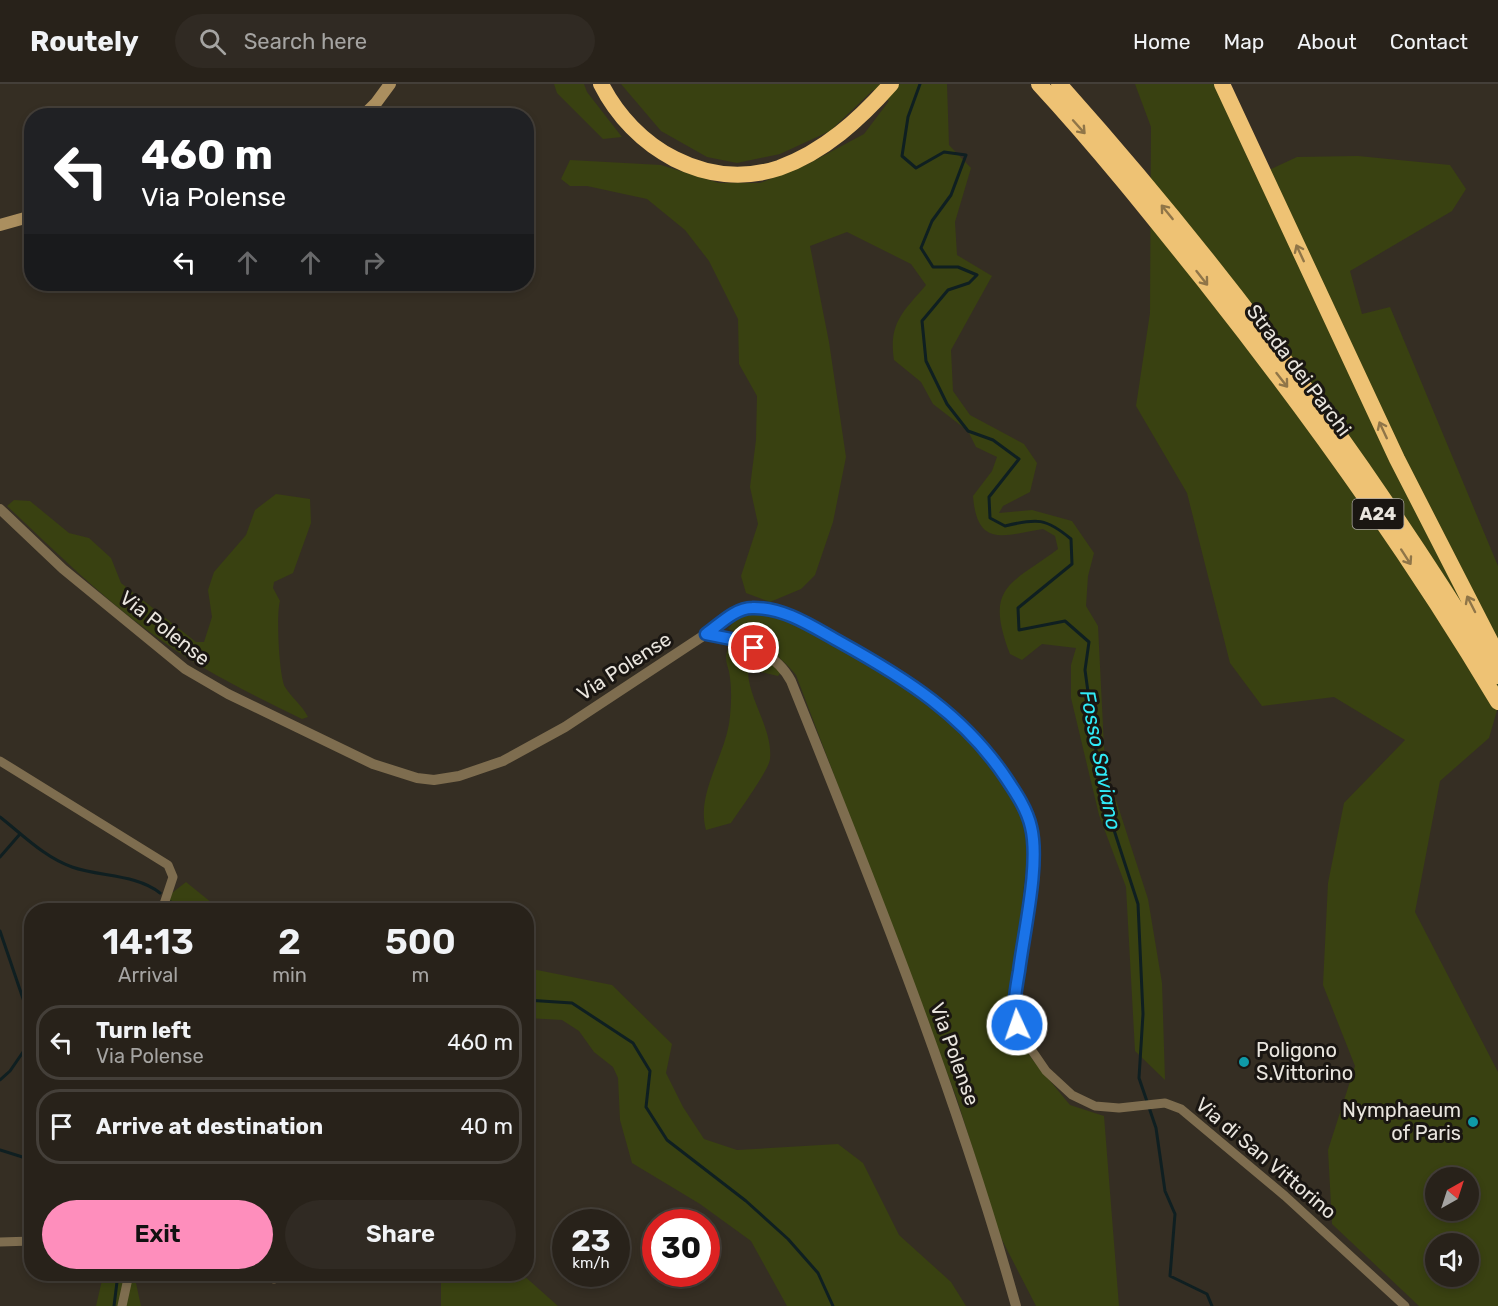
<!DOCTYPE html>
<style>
body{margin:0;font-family:Rubik,sans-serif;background:#302a23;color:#f1f3f6;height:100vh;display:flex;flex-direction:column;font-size:22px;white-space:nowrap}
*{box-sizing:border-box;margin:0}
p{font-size:20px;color:#a5a4a2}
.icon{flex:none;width:33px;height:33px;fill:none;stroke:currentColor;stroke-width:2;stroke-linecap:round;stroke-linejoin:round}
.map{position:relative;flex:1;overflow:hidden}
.sheet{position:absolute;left:24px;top:819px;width:510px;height:378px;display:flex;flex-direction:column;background:#28221a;border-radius:24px;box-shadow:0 3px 9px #0003,0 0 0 2px #443f39}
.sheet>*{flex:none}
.top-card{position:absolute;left:24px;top:24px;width:510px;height:183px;border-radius:24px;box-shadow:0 3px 9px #0003,0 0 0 2px #443f39;background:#202124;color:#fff;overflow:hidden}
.needle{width:39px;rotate:39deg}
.controls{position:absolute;left:1425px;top:1083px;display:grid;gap:12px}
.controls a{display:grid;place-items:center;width:54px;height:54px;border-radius:50%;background:#28221a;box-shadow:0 3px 9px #0003,0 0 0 2px #443f39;font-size:30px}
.speed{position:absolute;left:552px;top:1125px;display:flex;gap:12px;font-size:30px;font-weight:700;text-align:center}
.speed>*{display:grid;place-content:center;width:78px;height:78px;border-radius:50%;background:#28221a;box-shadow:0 3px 9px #0003,0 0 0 2px #443f39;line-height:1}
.speed small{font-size:15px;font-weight:400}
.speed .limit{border:9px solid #d22;background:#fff;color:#111}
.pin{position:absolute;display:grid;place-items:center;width:51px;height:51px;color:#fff;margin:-26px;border:3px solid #fff;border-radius:50%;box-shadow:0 2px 6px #0007}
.me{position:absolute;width:66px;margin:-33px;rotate:357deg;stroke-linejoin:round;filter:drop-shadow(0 0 4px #0008)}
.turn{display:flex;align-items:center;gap:21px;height:126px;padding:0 18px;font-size:27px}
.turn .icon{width:78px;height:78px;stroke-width:2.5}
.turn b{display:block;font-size:42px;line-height:51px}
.lanes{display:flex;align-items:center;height:57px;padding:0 18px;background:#0003;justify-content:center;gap:30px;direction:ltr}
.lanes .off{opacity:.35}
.eta{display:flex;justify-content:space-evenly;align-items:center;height:102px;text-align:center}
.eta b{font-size:36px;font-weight:600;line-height:42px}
.button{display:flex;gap:12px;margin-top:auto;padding:12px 18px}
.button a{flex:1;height:69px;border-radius:36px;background:#fe8ebc;color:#111;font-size:24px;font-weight:600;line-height:69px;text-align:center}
.button a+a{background:#302a23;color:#f1f3f6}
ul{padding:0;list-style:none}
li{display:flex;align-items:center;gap:18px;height:75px;margin:0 12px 9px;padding:0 6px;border:3px solid #443f39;border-radius:24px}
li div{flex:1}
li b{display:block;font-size:22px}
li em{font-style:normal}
header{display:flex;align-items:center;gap:36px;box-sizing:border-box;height:84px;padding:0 30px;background:#28221a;border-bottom:2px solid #443f39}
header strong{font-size:28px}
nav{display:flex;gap:33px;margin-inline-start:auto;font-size:21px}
.search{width:420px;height:54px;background:#302a23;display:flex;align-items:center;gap:15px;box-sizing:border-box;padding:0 21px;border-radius:33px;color:#a5a4a2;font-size:22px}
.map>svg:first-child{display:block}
.green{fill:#394111;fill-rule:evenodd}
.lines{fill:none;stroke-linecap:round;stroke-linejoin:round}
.stream{stroke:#0f1f21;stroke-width:3}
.minor{stroke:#7e6d4f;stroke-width:9}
.tertiary{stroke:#7e6d4f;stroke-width:10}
.secondary{stroke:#ab8f5f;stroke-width:12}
.motorway{stroke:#eec274;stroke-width:16}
.oneway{stroke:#8f7548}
.route-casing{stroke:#114b97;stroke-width:15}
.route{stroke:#1a73e8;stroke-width:10}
.culture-dot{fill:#0f9aa8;stroke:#1a1612;stroke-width:2}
.labels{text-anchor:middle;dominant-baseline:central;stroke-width:6;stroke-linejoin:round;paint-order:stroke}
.shield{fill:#1a1612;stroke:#aba7a1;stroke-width:1.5}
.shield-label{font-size:18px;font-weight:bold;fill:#e9e5de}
.street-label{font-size:20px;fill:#e9e5de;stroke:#1a1612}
.poi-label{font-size:20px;fill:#e9e5de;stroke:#1a1612;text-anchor:start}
.water-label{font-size:21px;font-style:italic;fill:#30eaf7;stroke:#1a1612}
</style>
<header>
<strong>Routely</strong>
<div class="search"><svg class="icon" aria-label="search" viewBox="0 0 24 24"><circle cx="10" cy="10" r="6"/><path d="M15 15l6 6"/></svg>Search here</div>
<nav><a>Home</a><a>Map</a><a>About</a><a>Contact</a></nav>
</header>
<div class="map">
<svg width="1498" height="1222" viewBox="0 0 1498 1222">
<rect width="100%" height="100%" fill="#352e23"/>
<path class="green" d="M554,0h30l3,8 35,45 -19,2 -46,-46z
M621,0h326l2,61 22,23 -16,54 2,33 35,21 -41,74 2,41 17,24 54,29 13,19 -7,29 -27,14 -4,7 33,-3 40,11 22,32 -6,23 -2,30 12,20 7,140 43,133 14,84 3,97 -30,-29 -9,-164 -27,-72 -28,-117v-33l5,-17 -34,-4 -20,16 -12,-6c-26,-68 0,-69 48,-105l-3,-13 -12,-7c-38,6 -66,20 -70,-33l19,-25 5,-14 -21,-10 -8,-16 -35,-27 -12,-22 -27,-22c-6,-38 11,-50 32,-75l-15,-21 -64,-32 -37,14 19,96 17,115 -13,65 -18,53 -14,14 -31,13 -24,-9 -5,-17 17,-52 -8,-37 6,-47 1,-44 -18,-32 -1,-45 -29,-58 -24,-31 -38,-31 -60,-13h-17l-9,-7 9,-19 91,5 58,18h41l48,-19 56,-30 25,-33 -16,-11 -43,41 -50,23 -43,9 -30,-6 -46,-26z
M1135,0h79l42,92 41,-19 61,-1 92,9 16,24 -14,22 -102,60 12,43 28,-7 108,259v141l-9,31 -49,43 -25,131 83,160v234h-79l-87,-82 -4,-74 27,-84 -32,-81 5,-102 16,-80 61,-63 -71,-43 -72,9 -32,-43 -43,-170 -51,-87 14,-93 1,-186zM1436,1094h32v32h-32zM1436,1160h32v32h-32z
M276,410l34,5 1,24 -18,50 -19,9 -1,6 7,13c-4,13 -1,75 5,86 7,11 17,18 23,30l-6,2c-52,-25 -104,-51 -151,-86 -52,-38 -98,-84 -144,-127l7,-6 16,1 39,32 20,5 22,20 10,25 75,59h8l8,-25 -4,-27 6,-18 32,-37 9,-25z
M750,528c35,2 62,20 92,36 63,35 120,72 160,133 14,20 24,38 27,62l-18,155 2,28 19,33 38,46 34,11 15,190h-83l-36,-70 -43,-137 -161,-424c-18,-23 -41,-35 -68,-46l10,-13z
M738,560l34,17 10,10 -4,5 -26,-6 -4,3c2,29 25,57 22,86 -1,11 -31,52 -39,64l-25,7c-10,-35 17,-71 23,-106 2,-13 3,-32 1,-46 -1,-12 -7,-17 -2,-30z
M186,798l26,21 15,7h-59l-2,-6 6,-11z
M527,884l85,17 60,59 -6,29 17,34 21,32 33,11 101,-6 25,19 36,72 52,47 15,24h-179l-36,-65 -51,-37 -68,-41 -12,-43 -2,-42 -5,-11 -19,-15 -15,-21 -17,-11 -35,-2z
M98,1190h36l7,32h-45l6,-26z
M443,1190h79l36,32h-117v-30z"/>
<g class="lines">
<path class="stream" d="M920,0l-12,33 -6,39 14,12 28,-16 22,3 -15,40 -19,26 -11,27 12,19h25l19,8 -8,8 -21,7 -26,31 4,40 21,43 21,27 25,9 26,19 -30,38 1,21 15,8c32,-8 41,-8 66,13l1,25 -54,44 1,22 46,-9 24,21 -4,28 12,88 17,72 24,74 5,110 -4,64 17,50 9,63 10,23 -5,62 37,18 5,12
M0,733c23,18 44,40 72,50 28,10 64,7 88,26
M0,773l20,-23
M171,818l9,8
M0,847l32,94
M526,916l46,3 61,40 17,28 -4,36 21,33 79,61 42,38 30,34 15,33
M0,996l10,-9 22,-32
M0,1066l32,10
M114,1222l4,-32"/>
<path class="minor" d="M706,550c30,-22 39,-32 78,-21l100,54 51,34 41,38 46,64 9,23 2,25 -18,166 9,22 22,32 26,24 23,11 24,2 46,-5 16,6 104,87 120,110
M0,677l168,104 5,12 -11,33
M0,1158l32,-1
M274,1190v5
M122,1222l7,-32"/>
<path class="tertiary" d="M0,425l63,60 122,100 43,25 145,70 44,14 17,2 25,-4 44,-15 62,-34 141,-93c32,5 69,16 85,47 83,206 165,411 225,625"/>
<path class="secondary" d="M363,32l13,-13 14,-19
M0,141l32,-9"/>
<path class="motorway" d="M601,0c32,64 105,108 178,84 45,-16 81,-49 112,-84
M1039,0c60,65 114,133 169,202 105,133 203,270 290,416
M1059,0c163,182 312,384 439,592
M1222,0l175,375 101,197"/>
</g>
<defs><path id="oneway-shaft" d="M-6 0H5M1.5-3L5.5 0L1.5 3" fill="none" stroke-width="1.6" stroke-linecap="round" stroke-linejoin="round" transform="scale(1.5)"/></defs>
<g class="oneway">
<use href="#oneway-shaft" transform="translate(1079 43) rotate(48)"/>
<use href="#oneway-shaft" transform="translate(1167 128) rotate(-129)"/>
<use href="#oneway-shaft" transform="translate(1300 169) rotate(-115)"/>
<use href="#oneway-shaft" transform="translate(1202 194) rotate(52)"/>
<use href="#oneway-shaft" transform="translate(1282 296) rotate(52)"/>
<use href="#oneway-shaft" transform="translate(1383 346) rotate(-115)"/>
<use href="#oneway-shaft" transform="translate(1406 473) rotate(57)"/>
<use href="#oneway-shaft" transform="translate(1471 520) rotate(-117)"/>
</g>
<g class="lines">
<g class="route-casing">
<path id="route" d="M754,564l-18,-8 -30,-6c13,-9 29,-26 46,-26 32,-1 61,19 88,34 65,36 124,73 166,136 10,15 21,31 25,49 9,37 -7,104 -12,144 -3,18 -7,36 -2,54"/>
</g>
<use href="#route" class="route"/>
</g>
<g class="culture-dot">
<circle cx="1244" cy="978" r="6"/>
<circle cx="1473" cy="1038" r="6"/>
</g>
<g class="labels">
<rect class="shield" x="1352.5" y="415" width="51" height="30" rx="4.5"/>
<g class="shield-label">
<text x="1378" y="430">A24</text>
</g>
<g class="street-label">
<text transform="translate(1299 286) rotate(53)">Strada dei Parchi</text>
<text transform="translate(165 544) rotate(38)">Via Polense</text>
<text transform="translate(624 582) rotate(-33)">Via Polense</text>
<text transform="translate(955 970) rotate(70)">Via Polense</text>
<text transform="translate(1266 1074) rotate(40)">Via di San Vittorino</text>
</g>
<g class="poi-label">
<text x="1256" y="966">Poligono<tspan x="1256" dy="23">S.Vittorino</tspan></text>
<text x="1461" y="1026" text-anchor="end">Nymphaeum<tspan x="1461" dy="23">of Paris</tspan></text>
</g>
<g class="water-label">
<text transform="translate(1101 676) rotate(79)">Fosso Saviano</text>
</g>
</g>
</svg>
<div class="controls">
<a><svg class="needle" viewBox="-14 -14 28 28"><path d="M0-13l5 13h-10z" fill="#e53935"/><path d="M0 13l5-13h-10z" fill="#a5a4a2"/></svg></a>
<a><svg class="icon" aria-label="sound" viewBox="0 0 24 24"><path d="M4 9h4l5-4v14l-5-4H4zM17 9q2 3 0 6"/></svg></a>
</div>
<div class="speed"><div>23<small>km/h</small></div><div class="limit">30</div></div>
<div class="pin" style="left:754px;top:564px;background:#d93025"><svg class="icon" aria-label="arrive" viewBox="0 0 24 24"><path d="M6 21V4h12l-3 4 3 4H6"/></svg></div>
<svg class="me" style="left:1017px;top:941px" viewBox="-20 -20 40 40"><circle r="17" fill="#1a73e8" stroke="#fff" stroke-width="3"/><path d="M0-11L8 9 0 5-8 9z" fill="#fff"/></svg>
<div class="top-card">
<div class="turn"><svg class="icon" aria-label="left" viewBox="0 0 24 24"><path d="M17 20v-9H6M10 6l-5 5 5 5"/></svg><div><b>460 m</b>Via Polense</div></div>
<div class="lanes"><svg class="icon" aria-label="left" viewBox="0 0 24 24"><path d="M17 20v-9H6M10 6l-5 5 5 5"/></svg><svg class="icon off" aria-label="ahead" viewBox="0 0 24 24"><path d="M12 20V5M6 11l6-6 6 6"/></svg><svg class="icon off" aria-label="ahead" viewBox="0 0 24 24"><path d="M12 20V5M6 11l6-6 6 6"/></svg><svg class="icon off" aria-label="right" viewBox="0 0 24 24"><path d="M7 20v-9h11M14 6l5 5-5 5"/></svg></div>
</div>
<section class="sheet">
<div class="eta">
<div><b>14:13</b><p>Arrival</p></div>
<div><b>2</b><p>min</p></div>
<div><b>500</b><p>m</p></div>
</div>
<ul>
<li><svg class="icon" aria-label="left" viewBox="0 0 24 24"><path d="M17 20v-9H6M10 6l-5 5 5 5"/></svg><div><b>Turn left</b><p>Via Polense</p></div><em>460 m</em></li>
<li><svg class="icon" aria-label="arrive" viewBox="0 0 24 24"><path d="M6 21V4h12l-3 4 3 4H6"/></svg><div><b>Arrive at destination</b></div><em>40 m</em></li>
</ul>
<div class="button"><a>Exit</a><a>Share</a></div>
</section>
</div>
